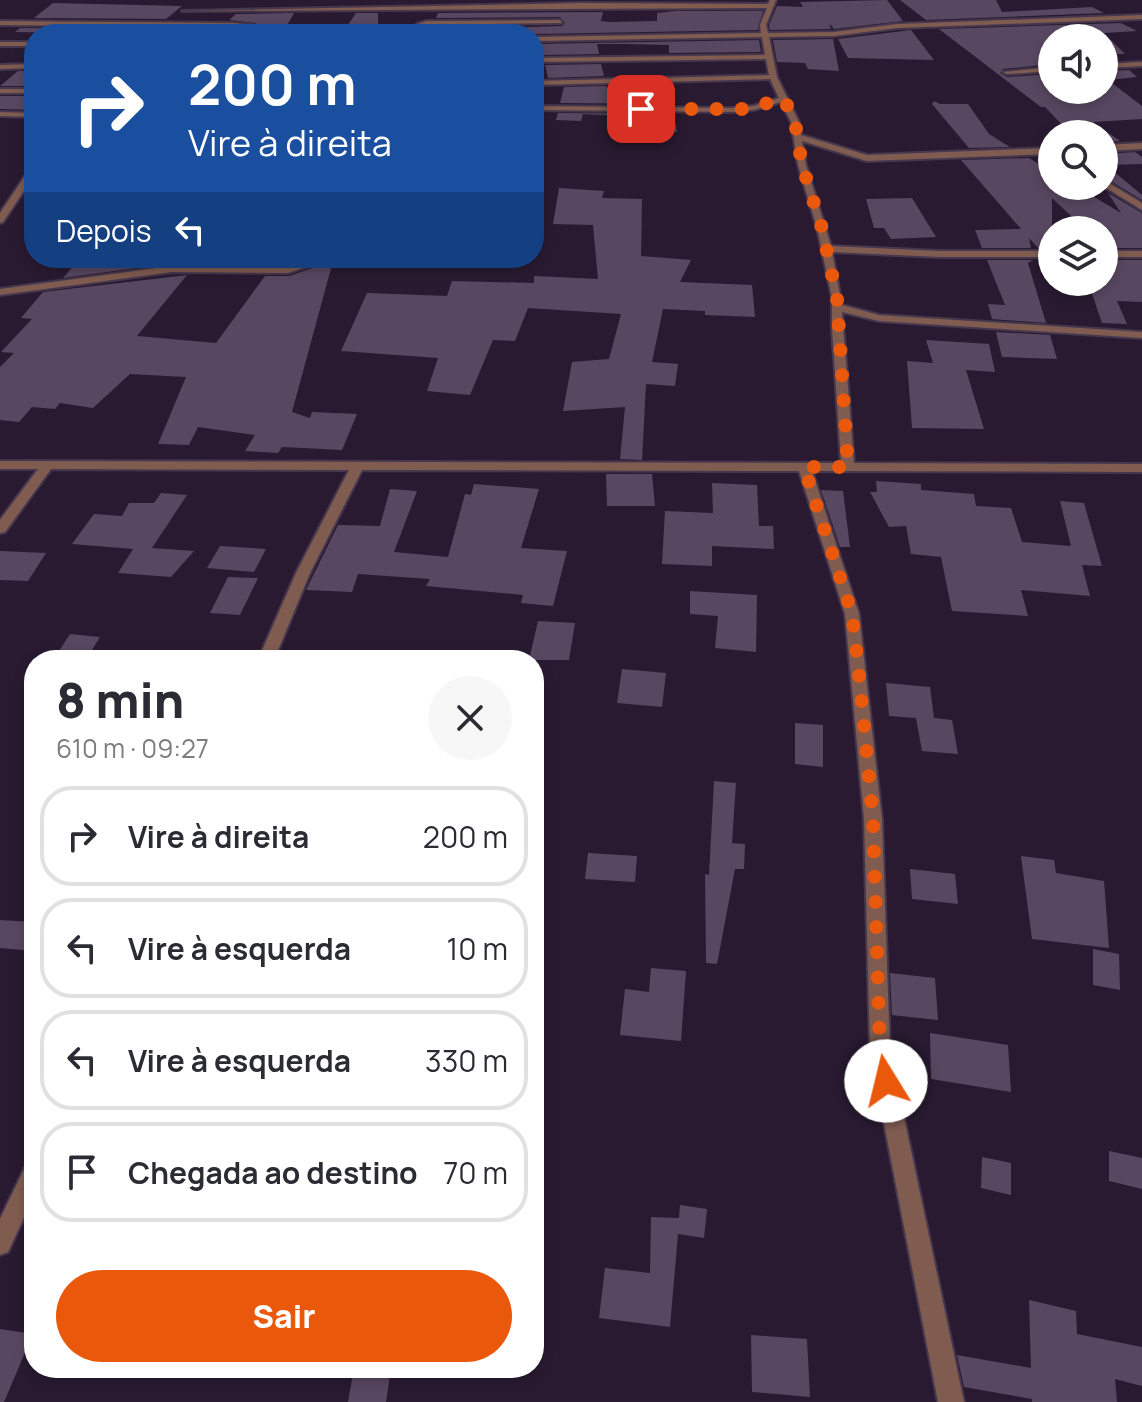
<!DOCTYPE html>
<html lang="pt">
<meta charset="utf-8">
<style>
body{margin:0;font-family:Manrope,sans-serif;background:#f7f7f7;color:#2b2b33;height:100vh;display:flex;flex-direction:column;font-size:30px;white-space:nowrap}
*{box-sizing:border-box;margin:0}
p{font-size:26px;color:#7c7c81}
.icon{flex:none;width:44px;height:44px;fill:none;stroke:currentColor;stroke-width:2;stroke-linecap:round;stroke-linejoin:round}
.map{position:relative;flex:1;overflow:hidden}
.panel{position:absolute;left:24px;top:650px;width:520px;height:728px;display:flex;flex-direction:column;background:#fff;border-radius:32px;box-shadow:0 4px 12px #0003}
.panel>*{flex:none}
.guide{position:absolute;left:24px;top:24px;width:520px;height:244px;border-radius:32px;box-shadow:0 4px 12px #0003;background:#1a4fa0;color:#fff;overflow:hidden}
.fabs{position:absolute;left:1038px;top:24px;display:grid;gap:16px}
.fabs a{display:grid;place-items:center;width:80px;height:80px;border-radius:50%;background:#fff;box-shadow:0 4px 12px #0003;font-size:40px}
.pin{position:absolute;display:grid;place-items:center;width:68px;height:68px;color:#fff;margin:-34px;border-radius:16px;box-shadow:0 4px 12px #0006}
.me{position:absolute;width:88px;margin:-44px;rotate:351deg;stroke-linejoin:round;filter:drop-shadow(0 0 6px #0008)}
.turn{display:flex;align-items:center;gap:28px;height:168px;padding:0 32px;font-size:36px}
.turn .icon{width:104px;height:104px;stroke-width:2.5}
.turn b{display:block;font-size:56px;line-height:68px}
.then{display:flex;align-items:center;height:76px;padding:0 32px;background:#0003;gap:16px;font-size:30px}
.round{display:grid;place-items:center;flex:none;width:84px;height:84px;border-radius:42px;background:#f7f7f7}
.summary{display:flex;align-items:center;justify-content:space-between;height:136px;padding:0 32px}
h1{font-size:48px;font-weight:800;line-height:60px}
.primary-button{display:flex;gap:16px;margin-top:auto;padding:16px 32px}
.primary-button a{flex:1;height:92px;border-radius:48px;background:#ea580c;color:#fff;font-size:32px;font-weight:800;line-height:92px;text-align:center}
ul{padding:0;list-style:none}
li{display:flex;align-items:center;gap:24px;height:100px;margin:0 16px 12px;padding:0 16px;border:4px solid #e1e1e2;border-radius:32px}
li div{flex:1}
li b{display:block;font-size:30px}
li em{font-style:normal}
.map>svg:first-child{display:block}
.building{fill:#584761}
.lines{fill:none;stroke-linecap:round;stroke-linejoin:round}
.street-casing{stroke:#45374d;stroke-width:4}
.street{fill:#805c50;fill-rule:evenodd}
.route{stroke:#ea580c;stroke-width:14;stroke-dasharray:0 25.2}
</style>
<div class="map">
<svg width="1142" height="1402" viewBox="0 0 1142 1402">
<rect width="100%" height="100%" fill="#291a31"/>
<path class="building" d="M887,0l16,21 -69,8 -5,-6 2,6 -61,1 -1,-5 8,-19 26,1 -3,-5z
M900,0h96l6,12 90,-5 12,6 -178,7z
M53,3l42,1 87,2 -16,13 -132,-1z
M763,11l-5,19 -224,4 -103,-4 131,-4 3,-3 -5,-6 -124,1 2,-5 165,-1 -2,9 9,1 47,-1v-8l19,-2z
M294,13l-12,21h-24l4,-4 -7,-7 -26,-3 7,-6z
M356,13h22v21h-36z
M1121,23l16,8 -33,2 21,21h-13l7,6 -15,1v-23h-52v26l-49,5 -3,4 7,4 45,-3v16h52v-19l25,-1 8,7 -29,3 34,26v13l-49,3 27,19 -16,1v-8h-33l-26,-27h-4l-102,-78z
M20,28l135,1 -6,5 -134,-2z
M911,30l23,30 -86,-2 -10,-19z
M833,39l6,32 -31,-2 -3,-6 -28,-1 -4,-22z
M759,40l2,12 -92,1v-8l-44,-1h-28l2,10 -56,1 -1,-5h-8v-6z
M601,64l3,12 -56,2 -3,-13z
M18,71h16v15h-34z
M656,85h12l4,19 -112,-1 4,-16 42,-1 2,5 46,2z
M0,96h34v14l-34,-1z
M934,101l6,3h28l21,30 21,13 -41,1 -37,-44z
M558,113l116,1 3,18 -33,-1 4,-14 -65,-3 -2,7 -25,-1z
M1135,152l7,5v7l-36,1 36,30v5l-38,-23v-23z
M1029,158l23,14v14h24l45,27 -13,-20 34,20v35h-38v-18h-18l-34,-32v50h-14l-9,-10 2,10h-49l-7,-18 46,-1 -60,-69z
M559,188l45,3 -2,7 40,1 -1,57 50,4 -11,22 72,3 3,32 -50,-2v-4l-42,-2 -11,53 26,2 -3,22 -29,-2 -4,76 -22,-1 5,-52 -62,4 9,-49 37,-3 12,-45 -93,-6 -13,33 -22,-1 -23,55 -43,-4 11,-33 -97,-7 26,-58 80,3 5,-15 82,2v-7l64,3 -5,-54 -40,-1z
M912,198l24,39 -45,2 -7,-11h-10l-8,-29z
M128,258h73l-4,5h-25l-109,15 14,-16 47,1z
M987,260h46l-5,3 18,60 -54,-4 -4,-15 17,1z
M1104,260h38v42l-25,-1 10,23 -25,-1 -14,-41h16z
M333,261l-41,151 18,6 2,-6 45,2 -15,36 -60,-3 -4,6 -33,-2 10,-16 -57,-8 -9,18 -31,-1 28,-67 -56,-3 -37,34 -33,-5 -5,6 -23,-2 -13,15 -19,-2v-53l14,-14 -13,-1 31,-33 -11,-1 22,-26 144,-17 -50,61 79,7 49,-67h24z
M996,332l54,3 7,24 -55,-2z
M926,340l63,4 6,28 -29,-2 18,59 -72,-1 -5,-67 26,2z
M606,474h46l3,32h-48z
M876,481l45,3v6l53,4 2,12 35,2 11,34 49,4 -11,-45 24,2 18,63 -20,-1 8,31 -69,-6 7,26 -76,-5 -11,-54 -30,-3 -5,-28 -17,1 -19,-35h7z
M712,483l45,2 2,41h14l1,23 -62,-3v20l-50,-2 3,-53 48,2z
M474,484l65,5 -18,59 46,3 -14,55 -32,-3 2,-8 -97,-9 4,-7 -72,-5 -6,18 -46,-2 32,-65 42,1 10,-37 27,2 -23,61 54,5 17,-63 6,1z
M821,490l22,1 7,56h-10z
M161,493l26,2 -35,53 42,3 -23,26 -53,-4 15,-24 -61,-5 22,-30 28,2 7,-13h25z
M220,546l46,3 -12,23 -47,-4z
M0,551l46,2 -18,28 -28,-1z
M228,577l30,1 -18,37 -30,-2z
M690,591l67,4 -1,57 -41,-4 3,-32 -28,-2z
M538,621l37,2 -6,37h-40z
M70,634l30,3 -14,23h-33z
M622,669l44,4 -4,34 -45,-4z
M886,683l44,4 4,31 18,2 6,34 -36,-3 -6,-33 -27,-2z
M795,723l28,2v42l-28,-3z
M714,781l22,2 -4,60 13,1 -1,25h-9l-18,95 -11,-1 -1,-89 4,1z
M588,853l49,3 -2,26 -50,-3z
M1021,856l33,4 2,13 48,8 5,67 -77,-9z
M910,869l45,5 3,30 -46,-5z
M0,920l34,2v29l-34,-3z
M1093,949l26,5 1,36 -27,-5z
M651,968l35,3 -5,70 -61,-6 5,-46 24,3z
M890,973l45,5 3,42 -46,-5z
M930,1033l78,12 3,47 -80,-13z
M1109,1151l33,7v31l-33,-8z
M982,1157l29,6v32l-30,-7z
M680,1205l27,4 -3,29 -26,-4 -8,93 -71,-9 6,-50 45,5 1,-56 28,1z
M1029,1300l47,11 1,23 65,13v39l-27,-7 2,23h-85v-3l-68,-12 -7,-32 74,13z
M0,1329l33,5 -29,68h-4z
M751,1335l56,4 3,58 -58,-5z
M354,1368h37l-5,34h-38z"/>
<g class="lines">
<g class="street-casing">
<path id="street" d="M770,0h6l-10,25 2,8 66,-1 63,-8 245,-9v4l-245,9 -63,8 -65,1 8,40 22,45 2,13 66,20 185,-7v6l-185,7 -65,-20 4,24 25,81 108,5h113v6h-113l-107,-5 10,53 37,10 263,17v6l-263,-17 -37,-9 12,151 288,1v8l-330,-1 47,143 23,205 8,232 74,351h-26l-68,-351 -6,-232 -19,-205 -46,-143 -437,-1 -52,103 -36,87h-16l38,-87 53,-103 -298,-1 -46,63 -5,1v-13l38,-51h-38v-8l841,2 -9,-134v-31l-15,-70 -19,-63 -7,-43 -10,-20 -27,8 -22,2 -198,-2v-4l198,2 21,-2 26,-8 -9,-19 -236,6v-4l235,-6 -3,-16 -232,3v-4l231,-3 -3,-18 -228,4v-4l227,-4 -1,-8 7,-17 -585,3 399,-8 187,1z
M560,20l2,3 -138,2 3,9h-6l-4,-10 10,-3z
M0,21l233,2 20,2 6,5 -3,2 -7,-4 -16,-1 -233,-2z
M0,42h34v4h-34z
M1142,62v4l-38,2v-4z
M34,64v4l-34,1v-4z
M1052,67v4l-45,3 -4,-2z
M0,89h34v4h-34z
M0,112l34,1v4l-34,-1z
M1142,143v6l-38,2v-6z
M34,166v10l-31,46 -3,1v-10l31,-46z
M1104,180l38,23v7l-39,-24z
M1104,251h38v6h-38z
M317,258h15l-44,15 -116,-1 -172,23v-6l172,-23 115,1z
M34,1162v34l-26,56 -8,3v-36l26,-54z"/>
</g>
<use href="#street" class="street"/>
</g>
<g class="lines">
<path class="route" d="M641,109h103l40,-10 11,23 7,43 20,63 15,70 11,169h-44l48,147 6,50 15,155 7,232 6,30"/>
</g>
</svg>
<div class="fabs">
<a><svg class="icon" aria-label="sound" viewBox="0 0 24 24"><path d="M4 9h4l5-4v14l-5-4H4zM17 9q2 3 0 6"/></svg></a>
<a><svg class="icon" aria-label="search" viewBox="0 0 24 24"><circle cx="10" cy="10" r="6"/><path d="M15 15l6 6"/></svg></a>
<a><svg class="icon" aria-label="layers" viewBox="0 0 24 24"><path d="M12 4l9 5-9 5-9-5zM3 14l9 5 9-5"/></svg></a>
</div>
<div class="pin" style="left:641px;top:109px;background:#d93025"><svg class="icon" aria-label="arrive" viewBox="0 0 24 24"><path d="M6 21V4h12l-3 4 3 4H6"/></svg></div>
<svg class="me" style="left:886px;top:1081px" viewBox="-20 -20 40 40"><circle r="19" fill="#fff"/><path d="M0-13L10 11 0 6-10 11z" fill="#ea580c"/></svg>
<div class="guide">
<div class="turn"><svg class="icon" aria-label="right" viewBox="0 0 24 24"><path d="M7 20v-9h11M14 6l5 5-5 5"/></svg><div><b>200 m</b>Vire à direita</div></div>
<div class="then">Depois<svg class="icon" aria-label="left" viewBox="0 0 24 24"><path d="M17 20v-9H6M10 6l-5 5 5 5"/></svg></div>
</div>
<section class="panel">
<div class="summary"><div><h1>8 min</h1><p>610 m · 09:27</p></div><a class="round"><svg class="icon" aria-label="close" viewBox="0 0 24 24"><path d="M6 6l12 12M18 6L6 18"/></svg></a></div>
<ul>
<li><svg class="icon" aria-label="right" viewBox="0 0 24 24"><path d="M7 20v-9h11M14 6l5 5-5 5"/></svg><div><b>Vire à direita</b></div><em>200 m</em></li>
<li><svg class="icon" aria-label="left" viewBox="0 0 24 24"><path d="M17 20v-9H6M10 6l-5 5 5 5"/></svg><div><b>Vire à esquerda</b></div><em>10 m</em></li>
<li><svg class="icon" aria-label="left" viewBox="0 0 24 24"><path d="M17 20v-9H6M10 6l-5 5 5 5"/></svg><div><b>Vire à esquerda</b></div><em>330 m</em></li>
<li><svg class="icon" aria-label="arrive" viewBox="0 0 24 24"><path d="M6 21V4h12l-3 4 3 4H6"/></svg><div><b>Chegada ao destino</b></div><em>70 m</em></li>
</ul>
<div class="primary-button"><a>Sair</a></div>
</section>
</div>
